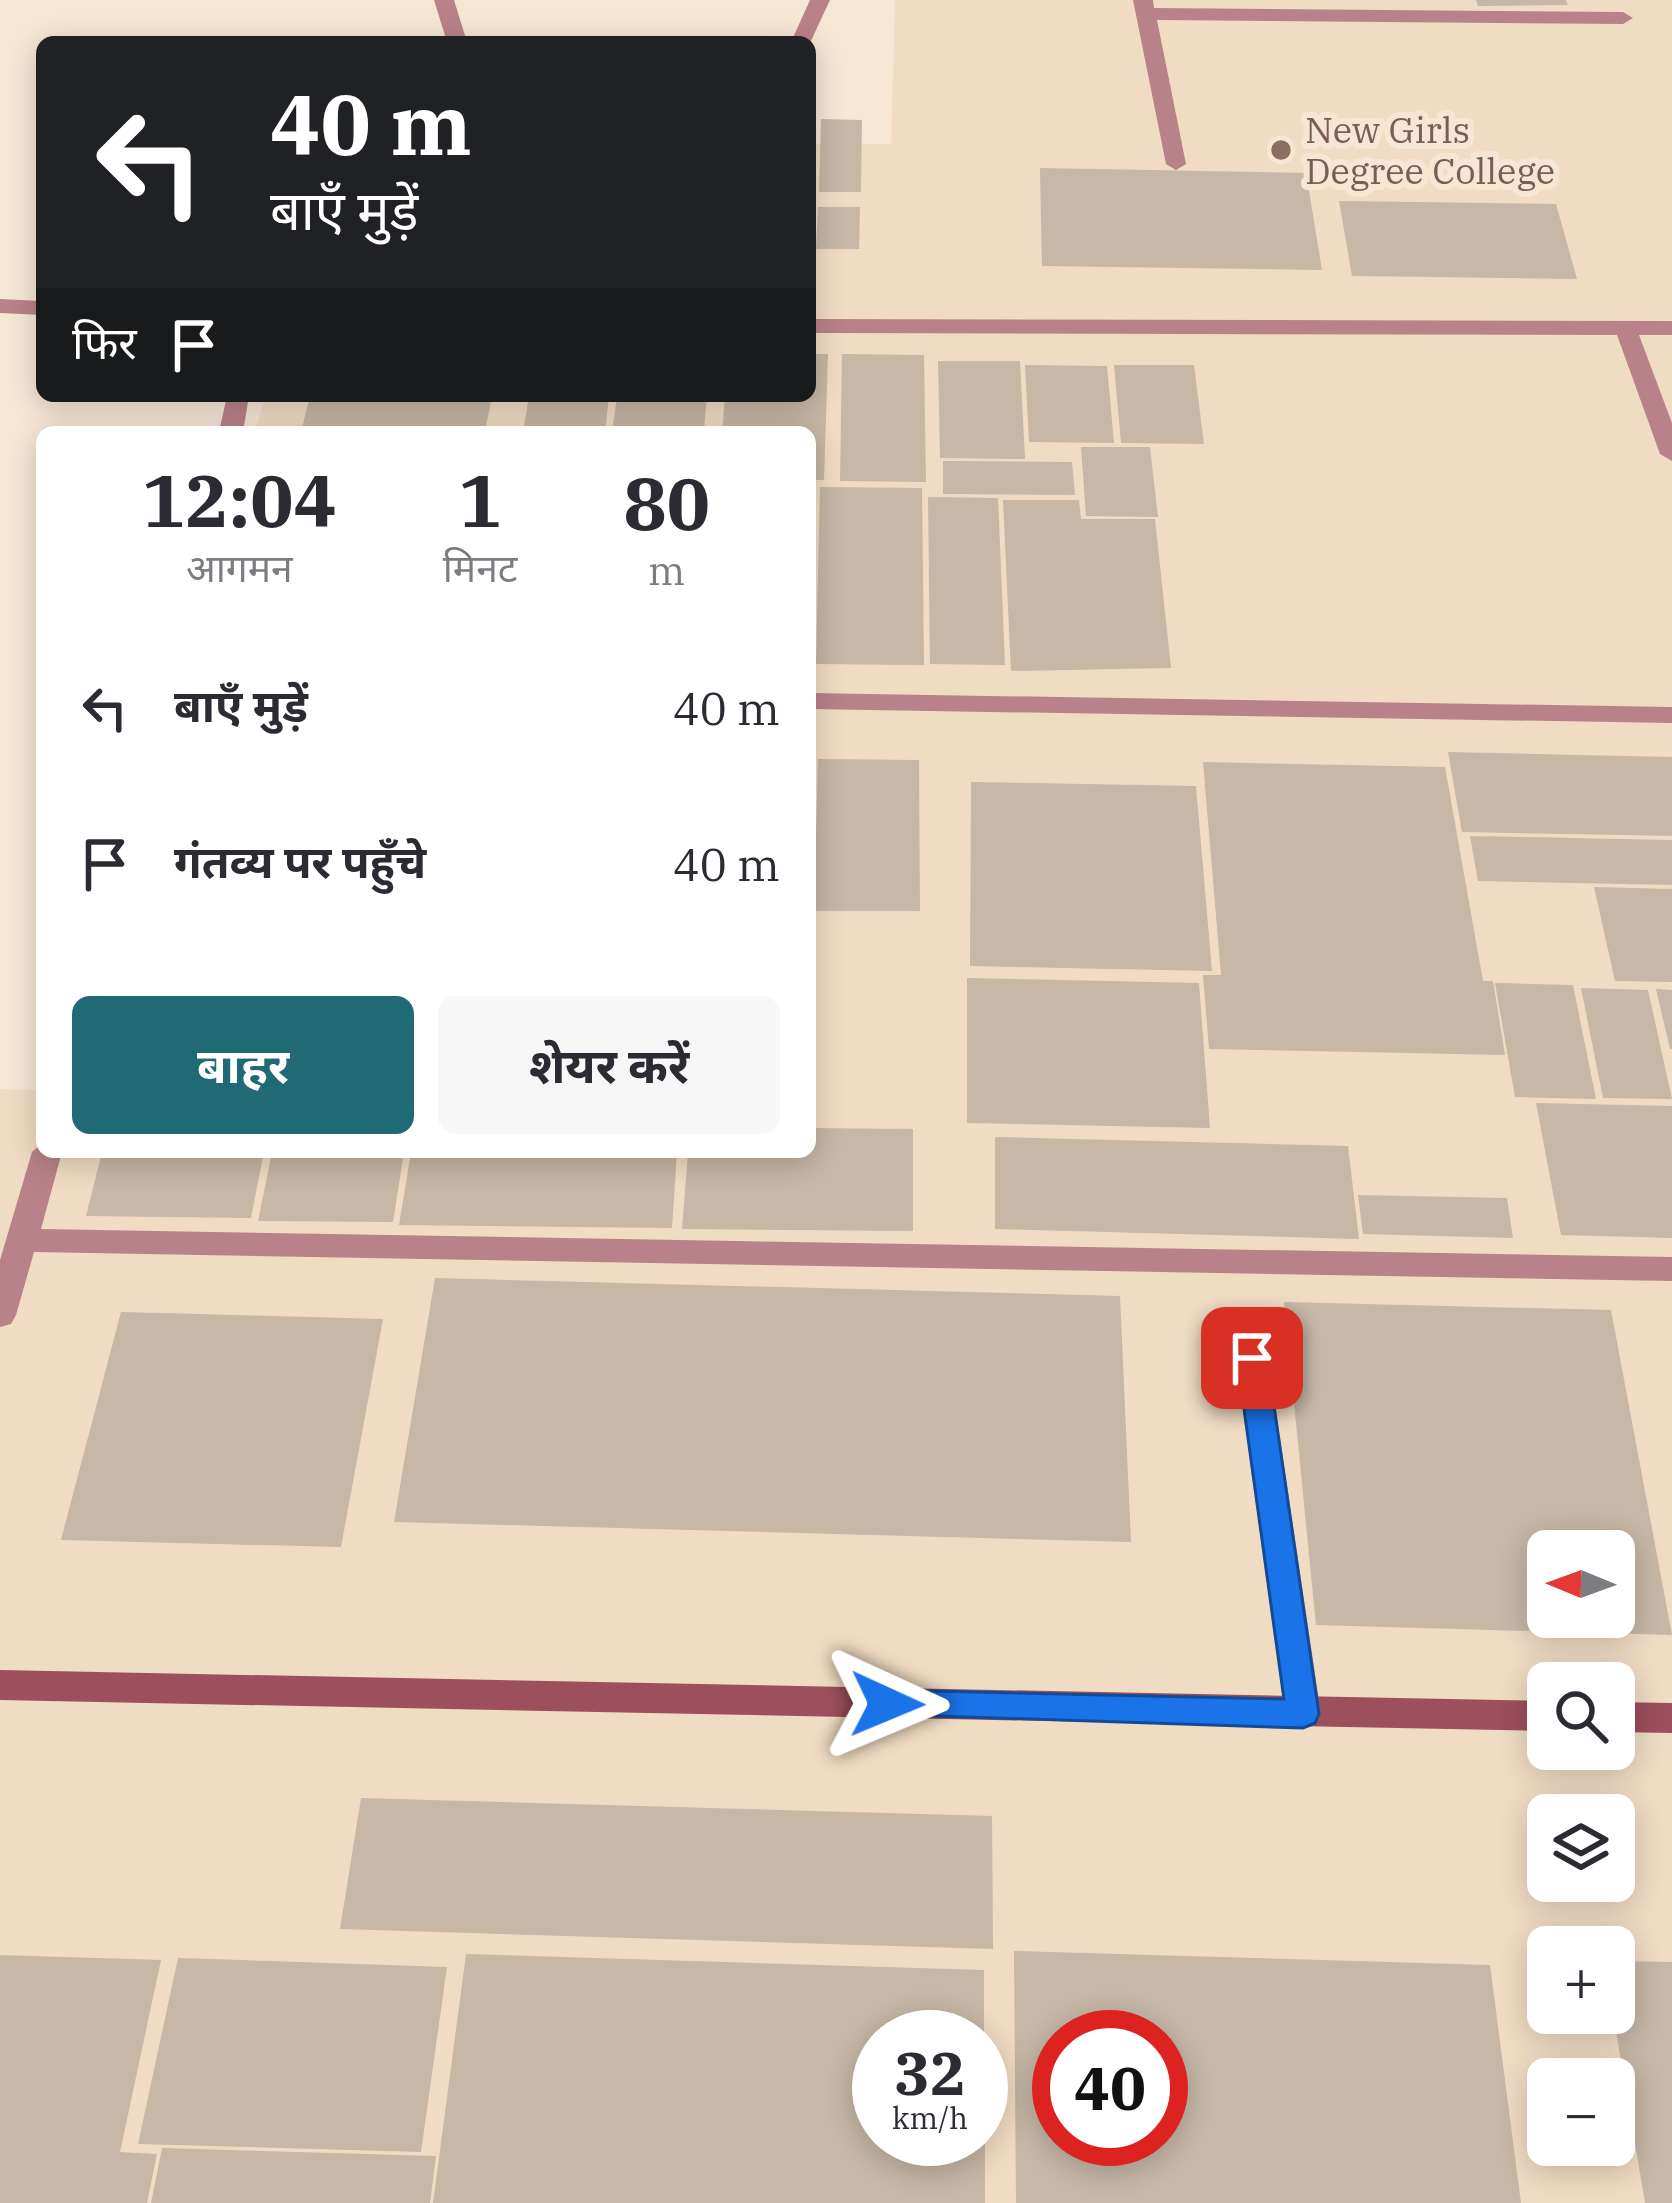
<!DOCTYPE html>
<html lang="hi">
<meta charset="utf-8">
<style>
body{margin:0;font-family:"IBM Plex Serif","Noto Sans Devanagari",serif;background:#f7f7f7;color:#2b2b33;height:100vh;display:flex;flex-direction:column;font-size:45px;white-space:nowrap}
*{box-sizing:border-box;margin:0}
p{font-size:39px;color:#7c7c81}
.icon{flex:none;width:66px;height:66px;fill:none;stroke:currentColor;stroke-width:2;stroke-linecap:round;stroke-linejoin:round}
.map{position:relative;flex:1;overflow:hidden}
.details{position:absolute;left:36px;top:426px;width:780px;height:732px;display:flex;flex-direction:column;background:#fff;border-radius:18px;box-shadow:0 6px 30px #0003}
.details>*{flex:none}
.top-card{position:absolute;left:36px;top:36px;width:780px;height:366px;border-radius:18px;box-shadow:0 6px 30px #0003;background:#202124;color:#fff;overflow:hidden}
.needle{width:78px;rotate:271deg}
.buttons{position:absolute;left:1527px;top:1530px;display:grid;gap:24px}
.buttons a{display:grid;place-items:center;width:108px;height:108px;border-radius:18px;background:#fff;box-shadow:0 6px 30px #0003;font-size:60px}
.speed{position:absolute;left:852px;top:2010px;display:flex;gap:24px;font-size:60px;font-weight:700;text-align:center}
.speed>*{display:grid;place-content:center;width:156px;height:156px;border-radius:50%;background:#fff;box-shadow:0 6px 30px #0003;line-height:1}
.speed small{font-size:30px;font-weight:400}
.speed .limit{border:18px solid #d22;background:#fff;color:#111}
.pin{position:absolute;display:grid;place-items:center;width:102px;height:102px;color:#fff;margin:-51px;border-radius:24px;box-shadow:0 6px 18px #0006}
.me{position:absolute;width:132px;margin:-66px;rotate:91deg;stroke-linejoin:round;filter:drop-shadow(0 0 9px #0008)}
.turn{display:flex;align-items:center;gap:42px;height:252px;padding:0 36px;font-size:54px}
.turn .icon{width:156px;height:156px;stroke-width:2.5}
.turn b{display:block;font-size:84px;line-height:102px}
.then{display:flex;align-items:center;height:114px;padding:0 36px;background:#0003;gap:24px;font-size:45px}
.eta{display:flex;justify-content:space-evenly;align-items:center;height:204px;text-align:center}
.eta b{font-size:72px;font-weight:700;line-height:84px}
.cta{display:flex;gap:24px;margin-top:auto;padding:24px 36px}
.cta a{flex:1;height:138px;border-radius:18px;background:#206a75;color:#fff;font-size:48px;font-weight:700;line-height:138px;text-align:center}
.cta a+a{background:#f7f7f7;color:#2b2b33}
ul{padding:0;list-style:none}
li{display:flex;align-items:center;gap:36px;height:156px;padding:0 36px}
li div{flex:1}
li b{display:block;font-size:45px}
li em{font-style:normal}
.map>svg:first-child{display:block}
.built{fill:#f0dcc3;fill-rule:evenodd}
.building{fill:#c6b7a6;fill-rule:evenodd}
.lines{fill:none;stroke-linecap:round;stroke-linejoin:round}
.lane{fill:#b9828a;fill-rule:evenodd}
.street{fill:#b9828a;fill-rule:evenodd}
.secondary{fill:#9c4f5d;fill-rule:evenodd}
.route{fill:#1a73e8;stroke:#114b97;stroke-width:3}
.education-dot{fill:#8d6e63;stroke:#f6e7d5;stroke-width:4.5}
.labels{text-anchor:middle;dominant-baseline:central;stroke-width:12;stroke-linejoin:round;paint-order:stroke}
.far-education-label{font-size:36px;fill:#785e54;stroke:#f6e7d5;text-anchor:start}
</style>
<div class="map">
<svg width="1672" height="2203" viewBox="0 0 1672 2203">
<rect width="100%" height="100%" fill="#f6e7d5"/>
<path class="built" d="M895,0h777v2203h-1672v-1114l42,1v62h768v-720h-555l10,-36h545v-252h81zM1548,1551h66v66h-66zM1548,1683h66v66h-66zM1548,1815h66v66h-66zM1548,1947h66v66h-66zM879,2037h102v102h-102zM1059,2037h102v102h-102zM1548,2079h66v66h-66z"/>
<path class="building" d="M1476,0h90l2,5 -90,1z
M821,119l41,1 -1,72h-42z
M1040,168l266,5 16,97 -280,-4z
M1339,201l217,3 21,75 -225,-3z
M818,207h42l-1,42h-43z
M810,354h18l-4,126h-14v-48h-88l3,-36h85z
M842,354l82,1 2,127 -86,-1z
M938,361h82l5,98 -85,-1z
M1025,365l82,1 7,77 -85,-1z
M1114,365h80l10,79 -83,-1z
M310,396h182l-7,36h-184z
M529,396h80l-4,36h-82z
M617,396h90l-3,36h-92z
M1081,447h69l8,70 -72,-1z
M943,461l129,1 3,33 -132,-1z
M810,486h6l-2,75h-4z
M820,487l102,1 2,177 -108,-1z
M928,497l70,1 7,167 -75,-1z
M1003,500h76l2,19h74l16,149 -160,3z
M1448,752l224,5v79l-210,-4z
M818,759l101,1 1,151h-106z
M1203,762l242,5 38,214h10l12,74 -296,-6 -6,-74h18z
M971,782l225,4 16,185 -242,-5z
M1470,836l202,4v45l-194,-4z
M1594,887l78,2v93l-57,-1z
M967,978l232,5 11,145 -243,-5z
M1495,983l78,2 23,114 -81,-2z
M1581,988l67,2 24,109 -69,-1z
M1656,989l16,1v59h-2z
M1536,1103l136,3v132l-111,-3z
M810,1128l103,1v102l-231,-2 6,-77h122z
M995,1137l353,9 11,93 -364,-10z
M102,1152h162l-13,66 -165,-2z
M272,1152h132l-11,70 -135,-1z
M411,1152h266l-5,76 -273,-3z
M1358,1195l149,3 6,40 -150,-4z
M435,1278l685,18 11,246 -737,-20z
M1284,1302l327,8 61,325 -356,-10zM1548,1551h66v66h-66z
M121,1312l262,7 -42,228 -280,-7z
M361,1798l631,18 1,133 -653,-20z
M1014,1951l476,14 31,238h-505zM1059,2037h102v102h-102z
M466,1954l518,16v67h-105v102h106v64h-552z
M0,1955l161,5 -41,192 37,2 -10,49h-147z
M178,1958l269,9 -26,185 -283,-8z
M1614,1961l58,1v241h-27l-32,-190z
M162,2148l274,8 -6,47h-279z"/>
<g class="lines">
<path class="lane" d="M434,0h20l13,42h-20z
M810,0h20l-20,43 -19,-1z
M1133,0h20l1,8 469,4 10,6 -10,6 -466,-4 29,144 -10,6 -10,-6z
M0,299l42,2v14l-42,-2z
M1252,1346l12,3 4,9 53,356 -5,11 -13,4 -13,-4 -5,-11 -49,-356 4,-9z"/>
<path class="street" d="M810,319l862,2v14h-33l33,88v38l-12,-7 -43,-119 -807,-2z
M227,396h22l-6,36h-24z
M810,693l862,14v16l-862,-14z
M42,1143v9h20l-21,77 1631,28v24l-1638,-29 -18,63 -5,9 -11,3v-67l32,-108z"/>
<path class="secondary" d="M0,1670l1548,31v30l-1548,-31z
M1614,1702l58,1v30l-58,-1z"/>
</g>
<path class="route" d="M1252,1347l15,11 52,356 -4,9 -12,5 -427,-14 -5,-10 5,-10 11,-4 397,9 -47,-341z"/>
<circle class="education-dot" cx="1281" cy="150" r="12"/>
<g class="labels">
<g class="far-education-label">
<text x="1305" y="129">New Girls<tspan x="1305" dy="41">Degree College</tspan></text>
</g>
</g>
</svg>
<div class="buttons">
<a><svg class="needle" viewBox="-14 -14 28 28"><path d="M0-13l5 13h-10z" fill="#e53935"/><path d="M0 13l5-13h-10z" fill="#7c7c81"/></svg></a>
<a><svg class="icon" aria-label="search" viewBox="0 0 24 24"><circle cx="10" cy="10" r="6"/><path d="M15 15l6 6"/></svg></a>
<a><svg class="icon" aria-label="layers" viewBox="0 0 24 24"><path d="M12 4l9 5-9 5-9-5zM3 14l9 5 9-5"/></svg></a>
<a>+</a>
<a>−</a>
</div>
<div class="speed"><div>32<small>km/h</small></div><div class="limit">40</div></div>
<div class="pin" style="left:1252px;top:1358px;background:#d93025"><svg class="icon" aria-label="arrive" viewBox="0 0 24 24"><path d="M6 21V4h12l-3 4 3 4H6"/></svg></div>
<svg class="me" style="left:887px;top:1704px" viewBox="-20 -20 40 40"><path d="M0-17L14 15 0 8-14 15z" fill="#1a73e8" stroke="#fff" stroke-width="4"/></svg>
<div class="top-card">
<div class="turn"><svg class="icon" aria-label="left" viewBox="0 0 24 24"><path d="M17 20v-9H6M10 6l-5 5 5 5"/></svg><div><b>40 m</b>बाएँ मुड़ें</div></div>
<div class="then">फिर<svg class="icon" aria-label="arrive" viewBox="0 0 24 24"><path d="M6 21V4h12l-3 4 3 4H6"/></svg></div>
</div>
<section class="details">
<div class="eta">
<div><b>12:04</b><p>आगमन</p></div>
<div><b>1</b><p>मिनट</p></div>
<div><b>80</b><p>m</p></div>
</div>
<ul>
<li><svg class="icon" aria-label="left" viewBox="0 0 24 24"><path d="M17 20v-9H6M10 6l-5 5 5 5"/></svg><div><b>बाएँ मुड़ें</b></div><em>40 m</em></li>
<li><svg class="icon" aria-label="arrive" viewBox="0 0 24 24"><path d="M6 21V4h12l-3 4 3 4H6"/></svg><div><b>गंतव्य पर पहुँचे</b></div><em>40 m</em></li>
</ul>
<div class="cta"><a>बाहर</a><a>शेयर करें</a></div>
</section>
</div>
